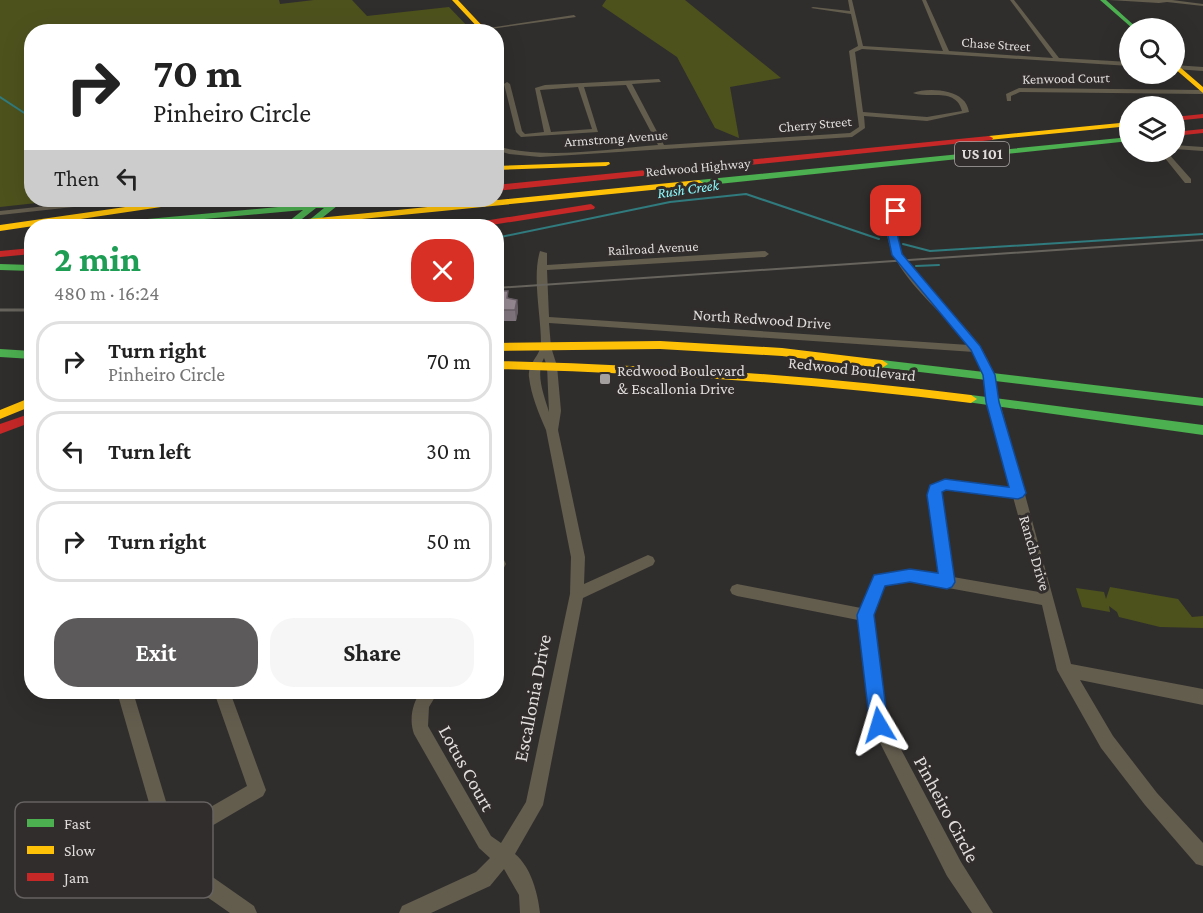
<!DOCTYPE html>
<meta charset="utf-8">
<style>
body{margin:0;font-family:"Crimson Pro",serif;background:#f6f6f6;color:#222;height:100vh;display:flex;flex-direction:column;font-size:22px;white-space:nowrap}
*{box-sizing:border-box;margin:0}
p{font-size:20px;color:#767676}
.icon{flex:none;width:33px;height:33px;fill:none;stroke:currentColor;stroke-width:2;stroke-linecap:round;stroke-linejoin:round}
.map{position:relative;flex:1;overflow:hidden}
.panel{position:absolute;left:24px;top:219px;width:480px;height:480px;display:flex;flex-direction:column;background:#fff;border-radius:24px;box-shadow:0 6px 24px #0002}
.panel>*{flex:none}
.banner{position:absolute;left:24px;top:24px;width:480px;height:183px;border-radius:24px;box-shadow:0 6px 24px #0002;background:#fff;color:#222;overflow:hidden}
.tools{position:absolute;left:1119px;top:18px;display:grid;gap:12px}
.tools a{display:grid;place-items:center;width:66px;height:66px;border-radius:50%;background:#fff;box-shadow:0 6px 24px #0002;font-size:30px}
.pin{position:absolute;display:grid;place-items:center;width:51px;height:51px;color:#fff;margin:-26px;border-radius:12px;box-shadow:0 3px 9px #0006}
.me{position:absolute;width:66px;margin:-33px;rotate:353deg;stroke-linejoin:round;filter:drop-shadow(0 0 4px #0008)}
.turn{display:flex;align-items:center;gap:21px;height:126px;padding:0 30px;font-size:27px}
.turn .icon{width:78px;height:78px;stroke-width:2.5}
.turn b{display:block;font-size:42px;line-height:51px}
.then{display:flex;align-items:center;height:57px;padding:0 30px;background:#0003;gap:12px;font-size:22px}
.round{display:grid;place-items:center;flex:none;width:63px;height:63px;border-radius:24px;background:#f6f6f6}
.head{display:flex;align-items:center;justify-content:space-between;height:102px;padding:0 30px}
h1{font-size:36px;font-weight:700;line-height:45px;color:#1e9e55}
.action{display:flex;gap:12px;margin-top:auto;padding:12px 30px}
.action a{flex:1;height:69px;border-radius:24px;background:#5c5a5a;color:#fff;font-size:24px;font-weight:700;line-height:69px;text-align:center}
.action a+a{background:#f6f6f6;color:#222}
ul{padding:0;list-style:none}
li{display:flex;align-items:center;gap:18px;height:81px;margin:0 12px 9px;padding:0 18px;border:3px solid #e0e0e0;border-radius:24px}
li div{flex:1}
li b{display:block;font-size:22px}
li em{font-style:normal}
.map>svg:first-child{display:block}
.green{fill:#4d521d}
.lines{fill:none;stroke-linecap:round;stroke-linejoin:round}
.stream{stroke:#307b7e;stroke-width:2}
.street{fill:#635d4e;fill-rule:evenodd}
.fast{fill:#4caf50;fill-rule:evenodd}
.slow{fill:#ffc107;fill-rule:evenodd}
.jam{fill:#c62828;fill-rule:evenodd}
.rail-far1{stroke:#67645d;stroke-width:2}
.rail{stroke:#67645d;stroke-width:3}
.wall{fill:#81767e}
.shaded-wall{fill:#696067}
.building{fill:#968993;stroke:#696067;stroke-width:1.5}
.route{fill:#1a73e8;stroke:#114b97;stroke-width:1.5}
.poi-dot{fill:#a29f9e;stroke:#312d2c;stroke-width:2}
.labels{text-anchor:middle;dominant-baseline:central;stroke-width:6;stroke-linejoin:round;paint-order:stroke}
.far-street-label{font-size:14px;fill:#dfdcdb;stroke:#312d2c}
.shield{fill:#312d2c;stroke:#aba8a6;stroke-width:1.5}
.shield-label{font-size:15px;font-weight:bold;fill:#dfdcdb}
.far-water-label{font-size:15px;font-style:italic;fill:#89f9fc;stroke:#312d2c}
.street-label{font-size:16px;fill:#dfdcdb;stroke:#312d2c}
.poi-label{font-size:16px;fill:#dfdcdb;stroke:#312d2c;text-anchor:start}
.near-street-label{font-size:20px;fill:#dfdcdb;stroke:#312d2c}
.key{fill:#312d2c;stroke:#656261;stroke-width:1.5}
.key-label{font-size:16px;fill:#dfdcdb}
</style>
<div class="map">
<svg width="1203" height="913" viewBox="0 0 1203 913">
<rect width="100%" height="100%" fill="#302e2d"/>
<path class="green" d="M0,0h279l1,4 34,-4h38l15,16 82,-9 23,24 -440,1v168h32l-64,7z
M606,0h79l96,78 -51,9 9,51 -24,-10 -38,-71 -75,-51z
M1110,587l68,12 14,18 11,-1v12l-43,-1 -41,-10 -2,-5 -8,-6 1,6 -28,-5 -6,-19 28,4 2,7z"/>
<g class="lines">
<path class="stream" d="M0,97l32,21
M496,238l174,-36 76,-8 133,45
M903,244l27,7 273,-17
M916,266l23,-1"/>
<path class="street" d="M848,0h4l11,46 80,5 -21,-51h4l23,51 104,7 -43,-58h4l45,58 71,4v4l-268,-17 -7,3 8,60 64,5 35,-6c-6,-24 -33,-12 -49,-18 12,-5 39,-4 49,6 4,3 6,8 7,13l-42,9 -63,-5 1,12 -13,9 -312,20 -31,-3 -13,-4v-4c49,14 112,3 162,-1l-32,-60 -42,2 14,45 -77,5 -5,-5 -12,-48 3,-2 3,2 12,47 3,3 19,-2 -9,-44 10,-3 114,-6 2,3 -29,2 32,61 186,-12 9,-6 -10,-76 9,-5 -7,-32 -40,-6 2,-1 37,4zM578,87l14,42 -41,3 -11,-42z
M1109,0h63l31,4v2l-36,-4 -8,1z
M574,15l2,2 -92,13 -2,-1z
M1174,65l29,2v4l-29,-2z
M1019,88l184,2v4l-183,-2 -9,4v5h-4l-1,-7z
M1174,145l29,2v4l-29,-2z
M1160,152h7l24,27v4h-6z
M102,200h21l-4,2 -119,13v-4z
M906,207l4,2 -1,2 -10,2 -4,4 1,18 6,18 10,16 57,63 13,17 7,13 82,302 132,25v16l-123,-25 33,56 44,57 46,50v23l-7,-2 -51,-59 -44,-57 -44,-78 -15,-65 -132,-24 -25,4 -13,30 15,108 74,139 32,51h-21l-25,-37 -76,-151 -13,-105 -121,-24 -5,-2 -2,-4 2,-4 5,-2 124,24 14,-32 35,-7 29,5 -11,-79 3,-9 14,-7 65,8 -23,-85 -5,-27 -8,-23 -425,-29 2,24 6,19 4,45 -3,19 27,127 -1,27 64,-29 5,2 2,4 -2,4 -70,33 -40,207 -28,49c16,13 23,40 25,59h-20l-1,-18 -15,-26 -14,17 -59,27h-32l3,-7 74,-34 14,-14 -11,-10 -65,-114c-5,-14 -2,-31 7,-42h17l-9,15 -1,19 63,110 10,7 25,-41 44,-208 1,-37 -25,-127c-7,-16 -15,-35 -17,-53 -2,-14 12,-21 12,-34 0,-28 -9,-66 -1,-92l7,2v12l218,-14 4,3 -4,3 -218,13 2,47 420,28c-25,-33 -75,-68 -82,-110 -1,-6 0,-13 0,-19l6,-7zM544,358l3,8 2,46c-5,-17 -14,-38 -5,-54zM946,489l67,8 26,95 -86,-15 -13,-82 1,-3z
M499,558l5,2 2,4 -5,9 -5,2v-16z
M117,692h16l41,136 73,-42 -33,-94h16l36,98 -3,6 -82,48 13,20 60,42 3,7h-27l-50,-35 -20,-37z"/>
<path class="fast" d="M1100,0h6l31,28h-5z
M1130,137v4l-431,45 -4,-3 4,-3z
M316,200h9l-2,2 11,-2h46l-4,3 -39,3 -25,20h-10l22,-18h-8l-23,18h-10l20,-16 -175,16h-29l5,-3 207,-19z
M0,264l32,1v6l-32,-1z
M0,349l32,2v8l-32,-2z
M882,360l321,38v8l-325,-39 -2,-3 2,-3z
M971,395l232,30v10l-236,-33 -2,-3 2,-3z"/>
<path class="slow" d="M452,0h6l30,32h-6z
M1174,62l29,25v6l-29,-25z
M1130,122v4l-141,14 -4,-2 4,-2z
M609,162l1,2 -4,2 -110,4v-4z
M699,180l4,3 -1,2 -411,41h-28l5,-3z
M174,200h18l-4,3 -188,28v-6z
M660,341l122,7 100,12 6,4 -6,4 -100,-12 -122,-7 -164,2v-8z
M496,361c159,4 317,14 475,34l6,4 -6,4c-158,-20 -316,-30 -475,-34z
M32,397v9l-32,13v-9z"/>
<path class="jam" d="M496,43l6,11 -6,10z
M1203,114v4l-29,3v-4z
M1203,129v4l-29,3v-4z
M989,136l4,2 -1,2 -496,51v-6z
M591,204l4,3 -1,2 -109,17h-19l5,-3z
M32,248v6l-32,3v-6z
M32,413v9l-32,12v-10z"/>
<path class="rail-far1" d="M496,288l707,-48"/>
<path class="rail" d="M0,310h32"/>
</g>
<path class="wall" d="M496,293l13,5 8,2 1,11 -2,10h-20z"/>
<path class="shaded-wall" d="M517,300l1,11 -2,10 -1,-11z"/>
<path class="building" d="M497,291h11l-1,7 10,2 -2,10h-19z"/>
<path class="route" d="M896,208l4,3 -6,10 8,33 78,92 15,29 4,27 27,91 -3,4 -5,2 -72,-9 -4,2 13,90 -3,5 -5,2 -37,-7 -25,4 -11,29 14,110 -2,7 -7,3 -7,-3 -2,-7 -13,-110 17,-40 36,-6 28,4 -11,-78 3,-10 15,-6 64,8 -23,-85 -3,-27 -12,-25 -79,-95 -7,-34 4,-11z"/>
<rect class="poi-dot" x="599" y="373" width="12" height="12" rx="3"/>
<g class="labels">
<g class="far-street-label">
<text transform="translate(996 44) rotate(4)">Chase Street</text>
<text transform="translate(1066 78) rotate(-1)">Kenwood Court</text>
<text transform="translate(815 124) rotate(-5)">Cherry Street</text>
<text transform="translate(616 138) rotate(-4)">Armstrong Avenue</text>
<text transform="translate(698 167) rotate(-5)">Redwood Highway</text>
<text transform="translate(653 248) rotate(-3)">Railroad Avenue</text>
</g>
<rect class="shield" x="955" y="142" width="54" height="24" rx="4.5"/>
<g class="shield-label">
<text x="982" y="154">US 101</text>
</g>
<g class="far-water-label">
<text transform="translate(688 189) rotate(-8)">Rush Creek</text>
</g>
<g class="street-label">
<text transform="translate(762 319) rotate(4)">North Redwood Drive</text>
<text transform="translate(852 369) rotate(6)">Redwood Boulevard</text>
<text transform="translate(1035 553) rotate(74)">Ranch Drive</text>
</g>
<g class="poi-label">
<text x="617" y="370">Redwood Boulevard<tspan x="617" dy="18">&amp; Escallonia Drive</tspan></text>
</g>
<g class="near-street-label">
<text transform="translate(532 698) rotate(-79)">Escallonia Drive</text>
<text transform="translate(467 768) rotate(61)">Lotus Court</text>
<text transform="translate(947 809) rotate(62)">Pinheiro Circle</text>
</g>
</g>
<rect x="15" y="802" width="198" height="96" rx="9" class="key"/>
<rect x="27" y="819" width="27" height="8" fill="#4caf50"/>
<rect x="27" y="846" width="27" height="8" fill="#ffc107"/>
<rect x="27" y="873" width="27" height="8" fill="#c62828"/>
<g class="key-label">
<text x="64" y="829">Fast</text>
<text x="64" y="856">Slow</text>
<text x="64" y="883">Jam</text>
</g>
</svg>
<div class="tools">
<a><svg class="icon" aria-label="search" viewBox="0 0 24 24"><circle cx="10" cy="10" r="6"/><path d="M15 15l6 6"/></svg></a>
<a><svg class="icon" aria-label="layers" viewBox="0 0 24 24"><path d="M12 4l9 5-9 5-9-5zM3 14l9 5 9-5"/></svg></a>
</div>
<div class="pin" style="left:896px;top:211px;background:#d93025"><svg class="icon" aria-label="arrive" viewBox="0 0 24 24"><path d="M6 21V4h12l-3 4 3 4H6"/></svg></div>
<svg class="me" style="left:879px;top:725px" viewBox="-20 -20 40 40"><path d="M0-17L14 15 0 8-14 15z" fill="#1a73e8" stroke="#fff" stroke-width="4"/></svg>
<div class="banner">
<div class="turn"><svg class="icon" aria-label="right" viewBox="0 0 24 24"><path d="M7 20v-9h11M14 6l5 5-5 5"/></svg><div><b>70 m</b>Pinheiro Circle</div></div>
<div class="then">Then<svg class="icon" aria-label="left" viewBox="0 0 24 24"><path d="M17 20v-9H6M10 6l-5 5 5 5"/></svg></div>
</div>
<section class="panel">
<div class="head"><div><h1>2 min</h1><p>480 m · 16:24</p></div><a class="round" style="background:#d93025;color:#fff"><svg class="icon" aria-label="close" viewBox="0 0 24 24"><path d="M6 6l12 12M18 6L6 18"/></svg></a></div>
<ul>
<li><svg class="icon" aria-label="right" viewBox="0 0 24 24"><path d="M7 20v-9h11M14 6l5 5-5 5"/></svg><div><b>Turn right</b><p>Pinheiro Circle</p></div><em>70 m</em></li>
<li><svg class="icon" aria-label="left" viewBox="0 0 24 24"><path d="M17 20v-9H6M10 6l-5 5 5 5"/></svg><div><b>Turn left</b></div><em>30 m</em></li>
<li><svg class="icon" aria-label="right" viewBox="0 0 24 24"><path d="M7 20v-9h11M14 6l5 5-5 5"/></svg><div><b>Turn right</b></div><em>50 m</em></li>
</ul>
<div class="action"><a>Exit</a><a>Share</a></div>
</section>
</div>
